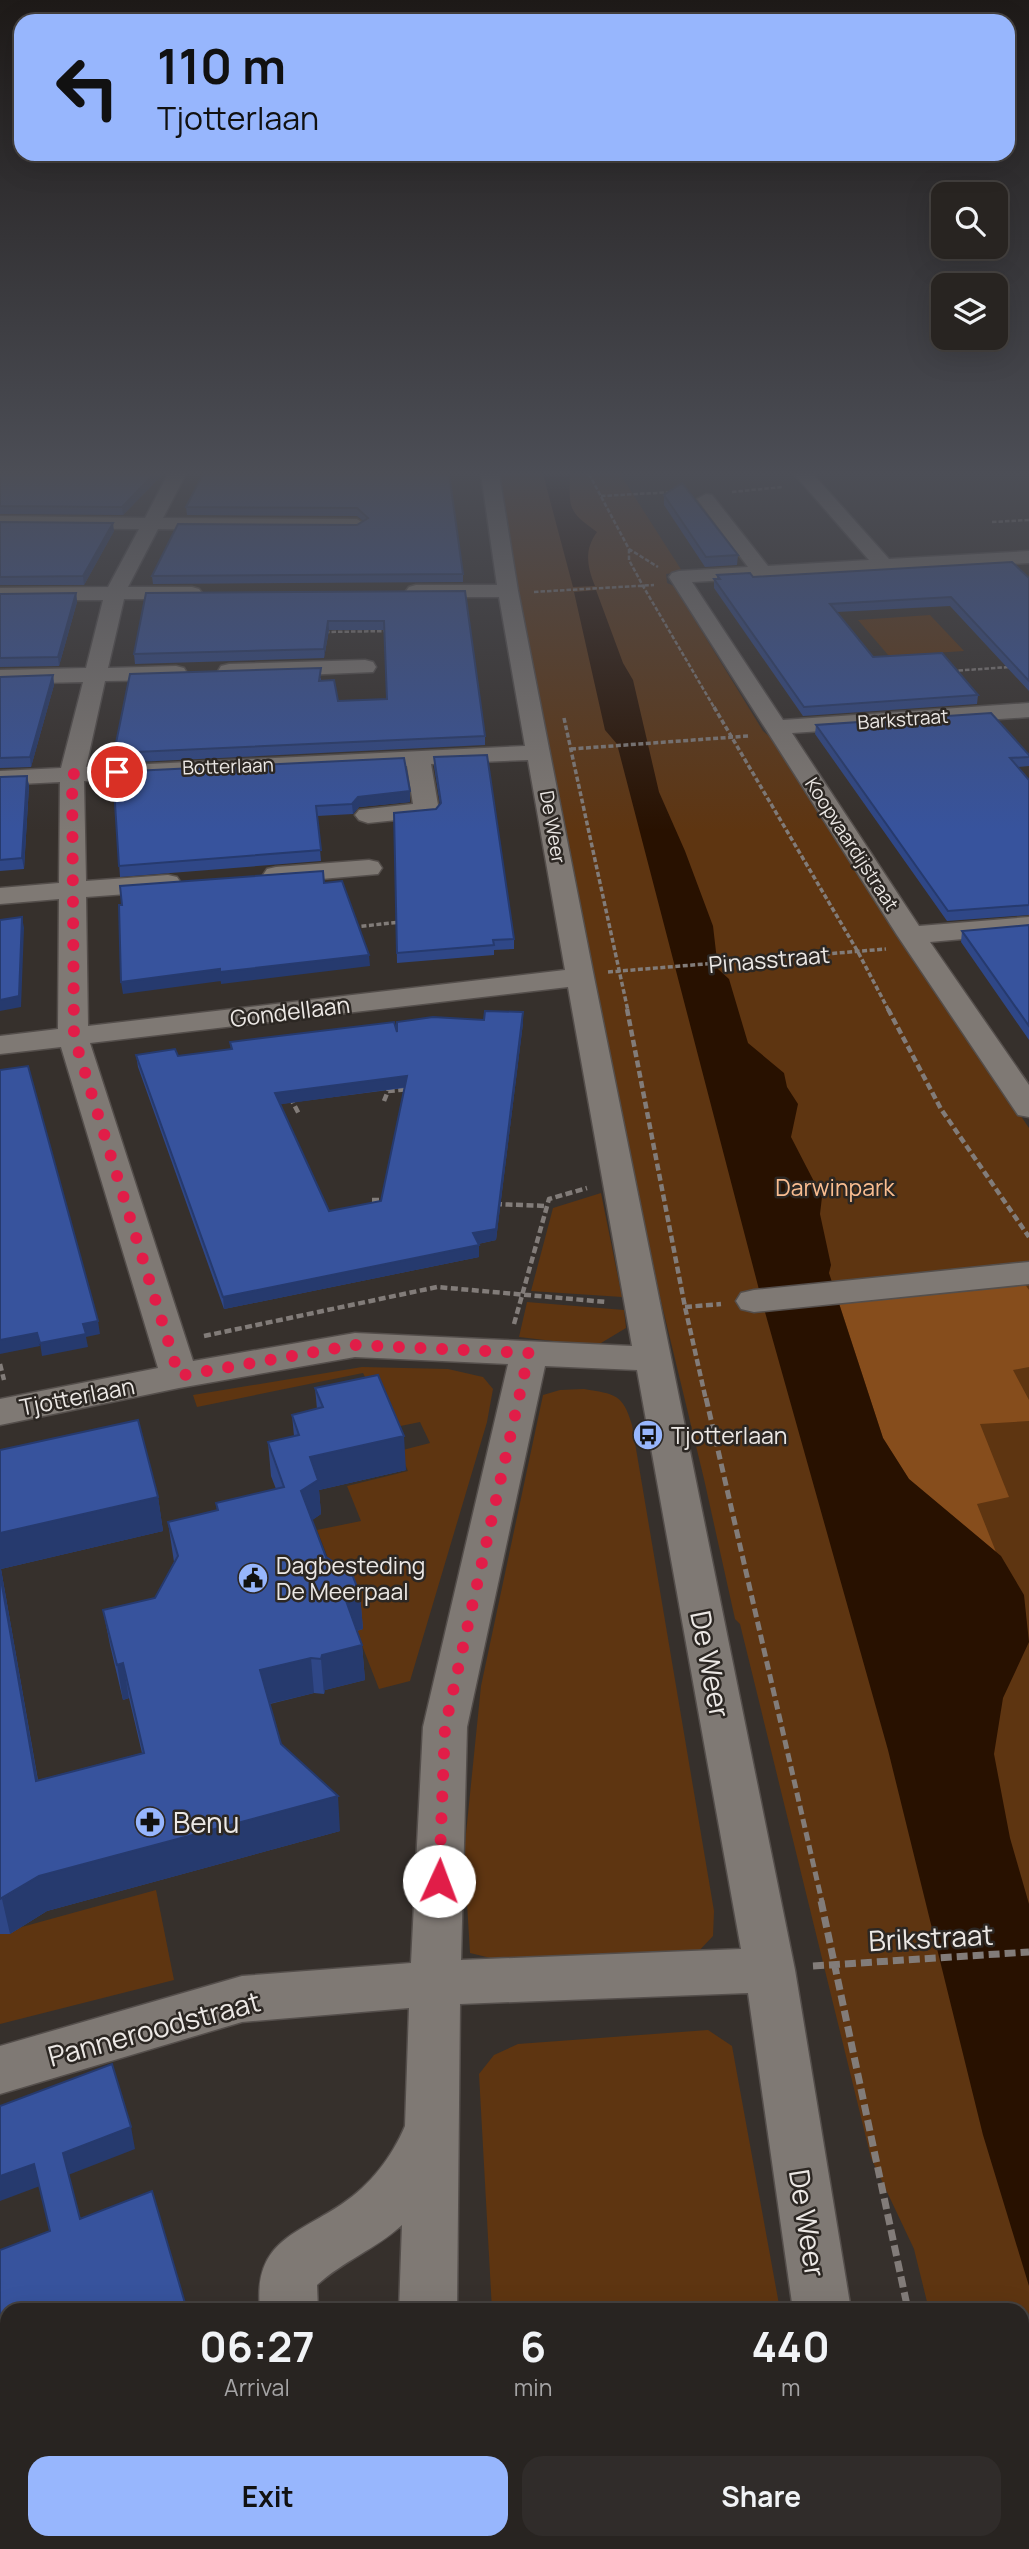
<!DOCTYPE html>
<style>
body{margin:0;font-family:Manrope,sans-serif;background:#302c2a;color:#f1f3f6;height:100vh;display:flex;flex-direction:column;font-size:26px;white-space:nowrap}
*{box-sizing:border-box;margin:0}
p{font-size:23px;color:#a5a4a5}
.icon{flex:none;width:38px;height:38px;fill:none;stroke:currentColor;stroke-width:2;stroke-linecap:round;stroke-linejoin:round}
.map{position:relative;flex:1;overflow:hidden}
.details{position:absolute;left:0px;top:2303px;width:1029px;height:247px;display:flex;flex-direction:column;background:#282421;border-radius:21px 21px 0 0;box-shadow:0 7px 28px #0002,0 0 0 2px #44413f}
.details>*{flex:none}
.top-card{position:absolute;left:14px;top:14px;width:1001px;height:147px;border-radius:21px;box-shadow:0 7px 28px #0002,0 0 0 2px #44413f;background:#97b6fd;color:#111;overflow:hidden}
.buttons{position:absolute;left:931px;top:182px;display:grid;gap:14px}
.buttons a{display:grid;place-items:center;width:77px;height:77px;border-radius:14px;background:#282421;box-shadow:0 7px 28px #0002,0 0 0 2px #44413f;font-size:35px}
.pin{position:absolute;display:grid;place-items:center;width:60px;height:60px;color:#fff;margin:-30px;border:4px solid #fff;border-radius:50%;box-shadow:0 2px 7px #0007}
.me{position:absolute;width:77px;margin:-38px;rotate:2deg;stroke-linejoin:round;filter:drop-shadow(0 0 5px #0008)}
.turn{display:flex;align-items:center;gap:24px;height:147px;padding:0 28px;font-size:32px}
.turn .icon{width:91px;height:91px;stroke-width:2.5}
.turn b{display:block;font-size:49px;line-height:60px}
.eta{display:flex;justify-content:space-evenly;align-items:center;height:119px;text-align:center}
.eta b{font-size:42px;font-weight:700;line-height:49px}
.action{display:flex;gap:14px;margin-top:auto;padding:14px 28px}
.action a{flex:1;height:80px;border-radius:21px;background:#97b6fd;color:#111;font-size:28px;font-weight:700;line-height:80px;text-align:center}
.action a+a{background:#302c2a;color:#f1f3f6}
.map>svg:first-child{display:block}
.green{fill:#5e3511}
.forest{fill:#864d1c}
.water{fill:#281100}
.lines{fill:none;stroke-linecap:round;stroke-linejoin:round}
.minor-casing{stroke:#544e4b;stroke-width:3}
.path-far4{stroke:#827c79;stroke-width:2.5;stroke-dasharray:4.5 2;stroke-linecap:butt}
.path-far3{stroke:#827c79;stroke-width:3.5;stroke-dasharray:5 2.5;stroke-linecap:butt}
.path-far2{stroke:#827c79;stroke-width:4.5;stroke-dasharray:7 3.5;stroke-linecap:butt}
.path-far1{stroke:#827c79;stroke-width:5;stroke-dasharray:9 4.5;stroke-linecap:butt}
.path{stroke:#827c79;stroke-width:7;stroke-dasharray:11 5;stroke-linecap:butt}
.minor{fill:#7f7974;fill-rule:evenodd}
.wall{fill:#2f4787;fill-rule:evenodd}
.shaded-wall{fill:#263a6e}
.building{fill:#37539d;stroke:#263a6e;stroke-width:2;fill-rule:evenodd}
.route{stroke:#e11d48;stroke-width:12;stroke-dasharray:0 21.6}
.labels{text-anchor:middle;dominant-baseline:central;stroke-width:5;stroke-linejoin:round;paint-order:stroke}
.far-street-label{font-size:19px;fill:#ece8e5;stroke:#2c2723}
.street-label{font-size:23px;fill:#ece8e5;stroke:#2c2723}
.park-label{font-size:23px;fill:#fabd90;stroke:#2c2723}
.poi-label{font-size:23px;fill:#ece8e5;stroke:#2c2723;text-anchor:start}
.near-street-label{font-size:28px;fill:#ece8e5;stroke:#2c2723}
.near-poi-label{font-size:28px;fill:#ece8e5;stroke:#2c2723;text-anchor:start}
</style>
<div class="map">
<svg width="1029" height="2549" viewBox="0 0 1029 2549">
<rect width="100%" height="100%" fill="#36302c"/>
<path class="green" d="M494,474h126l62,97 -16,3 1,9 7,3 89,145 7,6 141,219 118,172v1421h-42l-2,-6h37v-233h-93l-15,-61 -43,-91 -131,-534 -5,-5 -31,-140 -44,-182 -109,-524 -32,-182z
M930,615l34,36 -75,5 -31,-36z
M601,1193l21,104 -91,-6 22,-83z
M527,1302l97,8 2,18 -30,18 -77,-9z
M362,1367l86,2 35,8 10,12 -6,33 -77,259 -31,8 -62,-159 44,-9 -14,-35 61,-15 -9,-20 31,-8 -10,-21 -29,6 -28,-55 -166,34 -4,-12z
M584,1389c31,5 39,5 48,36l82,486 -1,25 -18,19 -196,5 -29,-7 -6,-100 17,-167 62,-291 17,-5z
M156,1890l18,90 -174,44v-91z
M708,2030l24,16 48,264h-288l-13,-236 15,-19 24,-11z
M508,2543h295v6h-294z"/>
<path class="forest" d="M1020,1277l9,13v77l-16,3 16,30v21l-49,3 29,73 -32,7 19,48 -87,-73 -26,-41 -46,-141z"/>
<path class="water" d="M543,474h27c-1,35 -2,37 27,58 -13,18 -10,34 -2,54l-22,1z
M596,590l27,73 10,17 26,112 26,59 28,75 5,43 11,10 19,64 36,30 3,14 11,17 -7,33 31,60 -2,17 11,51 -2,8 54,165 26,41 92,77 23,39 5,47 -26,56 -9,56 16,84 19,66v382l-46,-151 -95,-385 -125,-445 -146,-561 -12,-14 -31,-138z"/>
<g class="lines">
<g class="minor-casing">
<path id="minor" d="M168,474h18l-23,44 194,1 9,6 -9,6 -199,-2 -30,58h64l7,2 3,4 -3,4 -7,2h-68l-16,69 68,-2 8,2 3,5 -3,5 -8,2 -71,1 -19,86 439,-21 -26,-149h-83l-7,-2 -3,-4 3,-4 7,-2h81l-16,-111h18l19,117 76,386 201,993 56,340h-58l-45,-317 -288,11 -3,306h-58l3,-85c-26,24 -59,36 -85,60l1,25h-58c-7,-69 36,-75 82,-106 28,-19 50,-47 63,-78l4,-118 -167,14 -242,72v-48l242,-70 169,-13 12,-236 85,-363 -153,-7 -176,31 -179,37v-26l158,-31 -97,-321 -61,7v-18l58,-7 1,-130 -59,5v-16l59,-5 1,-101 -60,3v-14l61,-3 22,-86 -83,2v-14l86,-2 17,-68h-103v-12l108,-1 31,-58 -139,-1v-12l145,2zM528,760l37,210 -477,56 -2,-129 82,-6 9,-2 4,-6 -4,-6 -9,-2 -82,6 -2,-100 323,-15 6,38 -54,6 -4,5 4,5 9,3 68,-7 3,-5 -8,-47zM568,987l64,359 -277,-13 -162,28 -103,-318zM545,1366l92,4 104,579 -280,11 6,-233z
M794,474h19l76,85 140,-8v12l-337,19 91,138 246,-17v14l-237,16 127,193 110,-9v16l-99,9 99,143v32l-11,-2 -121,-180 -228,-358 3,-4 7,-2 69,-4 -51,-68 9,-5 6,1 56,71 101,-6z
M365,660l8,2 3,5 -3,5 -144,6 -8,-2 -3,-5 3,-5 8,-2z
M369,860l9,2 4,6 -4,6 -102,9 -9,-2 -4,-6 4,-6 9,-2z
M1029,1262v22l-275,28 -13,-3 -5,-8 5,-8 13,-3z
M324,2543h62l2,6h-62z
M410,2543h62l1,6h-62z
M826,2543h62l1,6h-62z"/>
</g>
<path class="path-far4" d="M589,474l40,75 29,18
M732,492l50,-5
M601,496l73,-4
M992,522l37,-2
M629,549v11l14,26 72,123
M534,592l120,-7
M325,632l65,-1
M952,671l58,-4"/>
<path class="path-far3" d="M714,707l144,245 31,59
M564,718l64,293
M571,749l177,-13
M354,927l47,-5
M608,972l278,-23"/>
<path class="path-far2" d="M627,1009l58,298 21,93
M888,1009l53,100 88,128
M290,1097l9,17
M384,1101l4,-10 22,-2
M372,1200h13
M495,1204l52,2
M685,1307l36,-3
M514,1324l35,-125 38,-11
M204,1336l233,-49 169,15
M0,1364l4,16"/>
<path class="path-far1" d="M706,1398l116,504"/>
<path class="path" d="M821,1901l87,409
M813,1966l216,-14
M956,2543l1,6"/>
<use href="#minor" class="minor"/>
</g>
<path class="wall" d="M0,474h163l-40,41 -123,-1z
M449,474l14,100v8l-310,2 -1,-8 205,-51 6,-4 -6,-5 -170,-1 -1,-8z
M664,495l74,60 -1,10 -32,2 -41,-62z
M0,522l114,9 -30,54h-84z
M717,575l36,2 276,1v113l-79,-85 -113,6 36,45 105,38 -1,9 -174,12 -89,-128v-9h3z
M465,591l20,145v9l-370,18 -1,-10 207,-75v3l17,20 49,-2 -3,-69h-55l-5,28 -189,6 -1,-10z
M76,593l1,9 -18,64 -59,1v-73z
M53,675l1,10 -23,82 -31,1v-91z
M816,725l213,30v11l-11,1 11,13v135l-82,6 -132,-187z
M434,757l80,182v10l-20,1v5l-97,8 -3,-150 42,-4 4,-5 -6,-38z
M113,772l297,19v11l-51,5 -6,7 -36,2 4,45 -201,16z
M27,776l2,10 -5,83 -24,2v-94z
M1029,925v115l-68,-98 1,-11z
M523,1023l-27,217 -18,4 1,13 -255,52 -86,-242 -2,-12 42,1 53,-7 -1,-7 167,-10zM404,1088l-23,113 -52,10 -49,-107z
M315,1388l91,82 -87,20 2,24 -9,6 14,37 34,38 3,34 -6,2 5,14 3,35 -40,10 -1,4 -10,-1 -44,11 11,40 59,87 -293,80 -37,23h-10v-484l158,47 5,34 -162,38 37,211 104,-27 -13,-55 -6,2 -13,-55 -7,-35 52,-12 19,-36 -6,-40 49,-12 -1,-7 60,-14 -5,-13 -3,-34 26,-6 -2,-21 25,-6z"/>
<path class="shaded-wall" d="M154,474h9l-40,41 -1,-8z
M113,523l1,8 -30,54 -1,-9z
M76,593l1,9 -18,64 -1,-9z
M328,621l1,9 -5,28v-9z
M53,675l1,10 -23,82 -1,-10z
M27,776l2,10 -5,83 -2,-11z
M410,791v11l-51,5 -6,7 -1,-10 6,-7z
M22,917l2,11 -3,79 -21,4v-11z
M369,955l1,11 -149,18 -1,-12z
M220,969l1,12 -98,13 -2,-12z
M523,1012v11l-27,217 -23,5v-12z
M407,1076v11l-131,18 -1,-12z
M479,1245v12l-255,52 -1,-12z
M98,1321l2,13 -14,3 2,10 -46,9 -2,-13 43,-19z
M37,1333l3,13 -40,8v-14z
M404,1436l2,34 -87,20 2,24 -17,12 -3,-35 9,-34z
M158,1497l5,34 -162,38 43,247 -8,-35 -36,-207v-41z
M360,1595l3,34 -15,4 -3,-35z
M362,1645l3,35 -40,10 -1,4 -3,-35 1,-4z
M311,1658l3,35 -50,12 -4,-35z
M123,1663l6,35 -6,2 -6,-35z
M338,1796l2,35 -293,80 -37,23 -8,-35 37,-23z
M131,2127l4,22 -67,26 -5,-22z
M34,2164l6,22 -40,15v-25z
M7,2402v23l-7,3v-24z"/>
<path class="building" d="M0,474h154l-32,33 -122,-1z
M203,474h246l14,100 -311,2 26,-52 179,1 11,-7 -11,-10 -171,-1z
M682,483l56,72 -32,2 -42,-62z
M0,522l113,1 -30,53 -83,1z
M1012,562l17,16v103l-78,-84 -121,7 43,53 69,-4 36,42 -174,12 -90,-128h6l-3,-4 33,-2 3,4z
M465,591l20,145 -371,17 16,-79 191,-6 -2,13 15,-1 4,21 49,-2 -3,-78h-56l-4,28 -190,5 12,-61z
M76,593l-18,64 -58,1v-64z
M53,675l-23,82 -30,1v-81z
M991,713l38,42v2l-19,1 19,22v125l-81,6 -132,-186z
M487,755l27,184 -21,1 1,5 -97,8 -3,-140 42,-4 5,-6 -7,-46z
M404,758l6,33 -52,6 -6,7 -36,2 5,44 -202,16 -6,-94z
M27,776l-5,82 -22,2v-83z
M323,871l1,12 18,-2 27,74 -149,17v-3l-99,13 -2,-77h3l-2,-19z
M22,917l-3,79 -19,4v-80z
M1029,925v101l-67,-95z
M485,1011l38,1 -27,217 -23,4 6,12 -256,52 -87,-242 39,-6 3,7 54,-7 -2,-7 164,-20 3,10v-10l36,-5 51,3zM407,1076l-26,125 -52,10 -54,-118z
M28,1066l70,255 -15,3 3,10 -46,9 -3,-10 -37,7v-270z
M378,1375l26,61 -94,21 8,23 -17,11 25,66 26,17 8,21 -15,3 17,47 -40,10 -1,4 -10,-1 -51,12 21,74 57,52 -299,80 -39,23v-325l36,207 108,-28 -21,-90 -6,2 -14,-55 52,-12 23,-42 -10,-34 50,-12 -2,-7 68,-16 -16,-45 31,-7 -7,-20 31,-8 -8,-19z
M138,1420l20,77 -158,36v-83z
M112,2064l19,63 -68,26 17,66 72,-28 35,119h-180v92l-7,2v-154l50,-19 -16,-67 -34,12v-70z
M78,2543h177l2,6h-177z"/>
<linearGradient id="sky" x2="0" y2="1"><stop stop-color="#1e1a18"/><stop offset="0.57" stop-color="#4c4e56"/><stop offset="1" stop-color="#4c4e56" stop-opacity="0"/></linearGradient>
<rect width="1029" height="831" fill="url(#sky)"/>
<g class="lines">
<path class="route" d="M117,772l-45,2 2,263 105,339 176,-31 174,8 -84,374 -6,154"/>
</g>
<defs>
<g id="bus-disc" transform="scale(1.575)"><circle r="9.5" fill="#97b6fd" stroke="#2c2723"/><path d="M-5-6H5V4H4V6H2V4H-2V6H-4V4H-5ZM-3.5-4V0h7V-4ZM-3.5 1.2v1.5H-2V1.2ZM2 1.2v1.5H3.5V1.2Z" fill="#111"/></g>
<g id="civic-disc" transform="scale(1.575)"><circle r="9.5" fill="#97b6fd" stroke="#2c2723"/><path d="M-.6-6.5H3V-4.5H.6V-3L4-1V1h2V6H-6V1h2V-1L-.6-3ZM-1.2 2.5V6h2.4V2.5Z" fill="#111"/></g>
<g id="pharmacy-disc" transform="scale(1.575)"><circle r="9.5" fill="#97b6fd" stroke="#2c2723"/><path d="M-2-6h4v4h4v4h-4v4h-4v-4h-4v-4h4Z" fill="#111"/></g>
</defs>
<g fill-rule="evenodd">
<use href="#bus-disc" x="648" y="1435"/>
<use href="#civic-disc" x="253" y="1578"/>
<use href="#pharmacy-disc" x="150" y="1822"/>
</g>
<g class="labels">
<g class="far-street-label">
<text transform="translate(903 719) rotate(-4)">Barkstraat</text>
<text transform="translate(228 766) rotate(-2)">Botterlaan</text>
<text transform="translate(553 827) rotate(80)">De Weer</text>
<text transform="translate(852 844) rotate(57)">Koopvaardijstraat</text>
</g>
<g class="street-label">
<text transform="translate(769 959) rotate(-5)">Pinasstraat</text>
<text transform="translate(290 1011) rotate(-7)">Gondellaan</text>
<text transform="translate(77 1396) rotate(-11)">Tjotterlaan</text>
</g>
<g class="park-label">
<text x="835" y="1187">Darwinpark</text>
</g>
<g class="poi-label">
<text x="671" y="1435">Tjotterlaan</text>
<text x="276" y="1565">Dagbesteding<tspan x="276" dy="26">De Meerpaal</tspan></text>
</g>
<g class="near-street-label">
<text transform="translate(711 1664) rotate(79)">De Weer</text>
<text transform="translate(931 1937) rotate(-3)">Brikstraat</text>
<text transform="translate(154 2028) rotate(-15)">Panneroodstraat</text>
<text transform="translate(808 2223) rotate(81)">De Weer</text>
</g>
<g class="near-poi-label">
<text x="173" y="1822">Benu</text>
</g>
</g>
</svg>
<div class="buttons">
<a><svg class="icon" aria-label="search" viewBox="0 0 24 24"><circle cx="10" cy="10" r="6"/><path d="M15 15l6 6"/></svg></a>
<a><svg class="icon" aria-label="layers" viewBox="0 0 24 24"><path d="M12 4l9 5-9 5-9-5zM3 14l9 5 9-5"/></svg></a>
</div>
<div class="pin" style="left:117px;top:772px;background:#d93025"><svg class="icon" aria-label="arrive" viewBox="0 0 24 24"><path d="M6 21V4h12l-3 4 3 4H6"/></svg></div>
<svg class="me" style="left:439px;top:1881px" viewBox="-20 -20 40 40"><circle r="19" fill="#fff"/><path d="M0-13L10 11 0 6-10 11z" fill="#e11d48"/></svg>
<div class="top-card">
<div class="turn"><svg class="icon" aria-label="left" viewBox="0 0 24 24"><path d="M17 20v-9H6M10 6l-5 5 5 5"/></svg><div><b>110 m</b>Tjotterlaan</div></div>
</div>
<section class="details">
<div class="eta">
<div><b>06:27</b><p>Arrival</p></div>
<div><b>6</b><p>min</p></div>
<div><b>440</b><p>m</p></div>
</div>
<div class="action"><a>Exit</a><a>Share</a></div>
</section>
</div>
